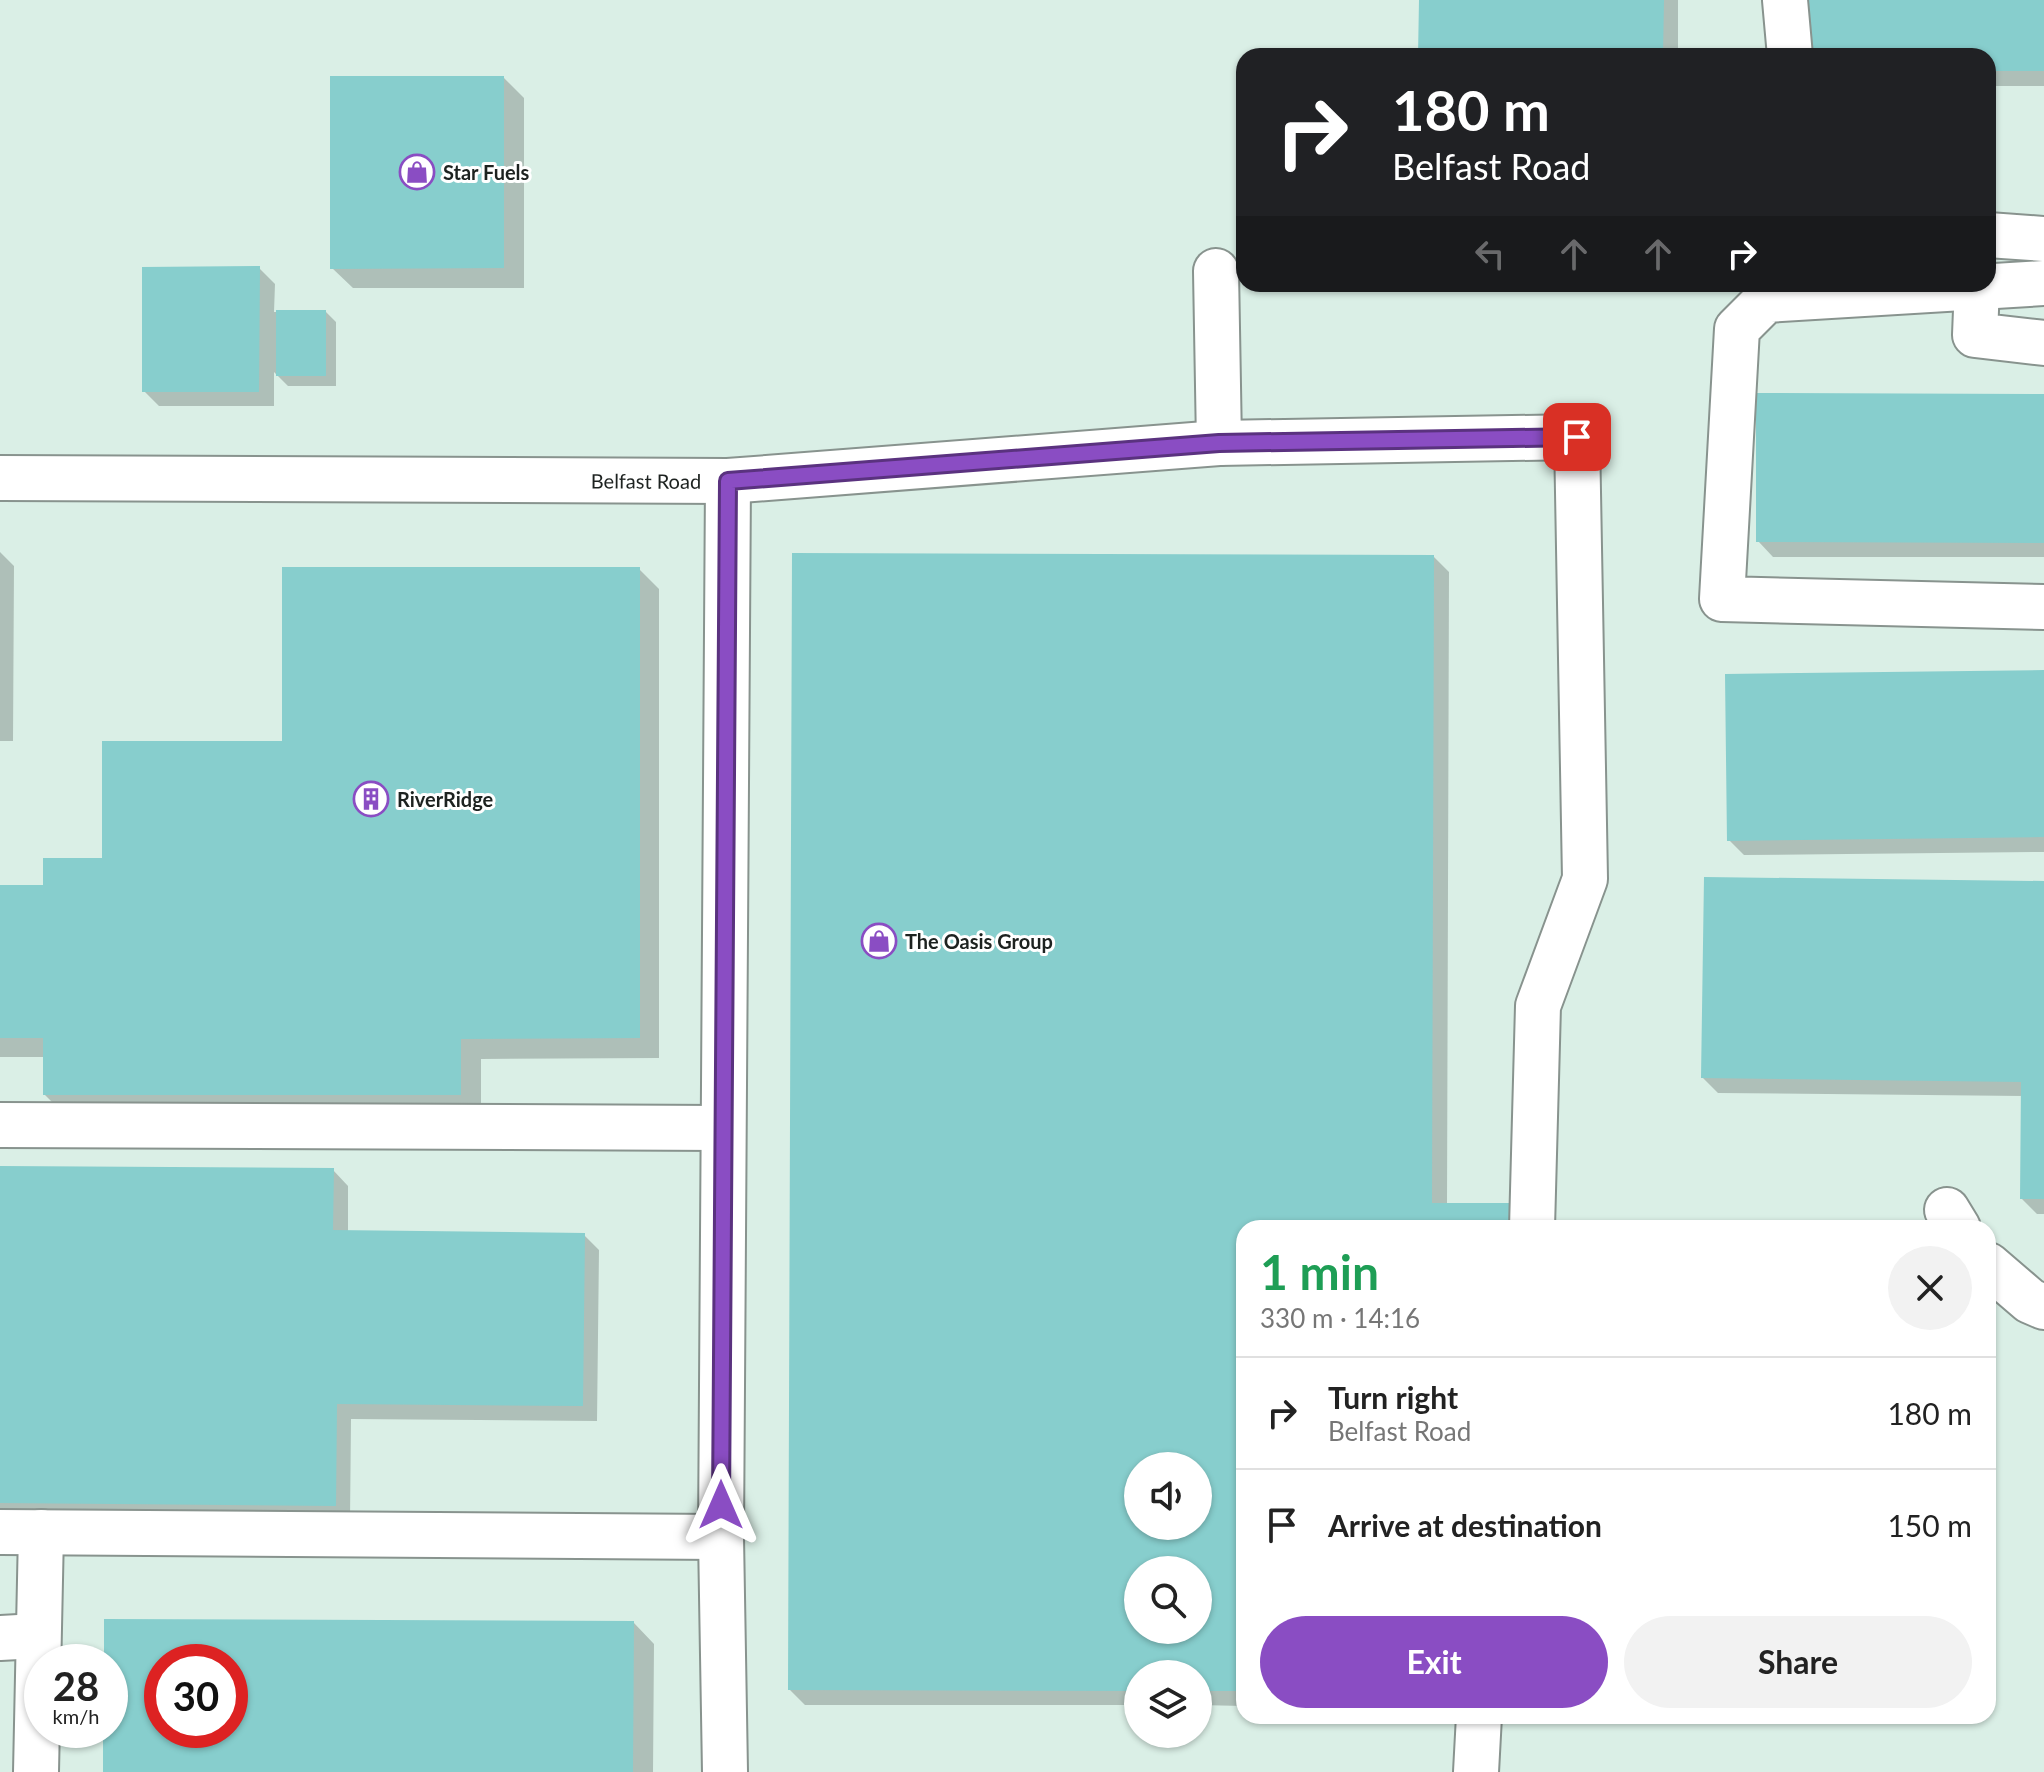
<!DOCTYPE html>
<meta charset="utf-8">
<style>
body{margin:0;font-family:Lato,sans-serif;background:#f2f2f2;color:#222;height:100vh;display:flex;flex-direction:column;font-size:30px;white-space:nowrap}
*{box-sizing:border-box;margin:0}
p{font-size:26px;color:#767676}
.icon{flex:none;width:44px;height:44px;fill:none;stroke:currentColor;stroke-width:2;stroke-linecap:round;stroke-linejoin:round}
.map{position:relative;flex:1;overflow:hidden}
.panel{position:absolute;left:1236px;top:1220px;width:760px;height:504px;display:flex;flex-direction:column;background:#fff;border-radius:24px;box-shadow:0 2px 6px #0004}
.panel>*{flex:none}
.banner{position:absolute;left:1236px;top:48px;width:760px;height:244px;border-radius:24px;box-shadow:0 2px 6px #0004;background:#202124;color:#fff;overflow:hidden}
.tools{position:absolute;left:1124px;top:1452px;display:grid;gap:16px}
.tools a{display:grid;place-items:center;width:88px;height:88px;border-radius:50%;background:#fff;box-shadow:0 2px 6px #0004;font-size:40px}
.speed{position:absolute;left:24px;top:1644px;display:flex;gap:16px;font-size:40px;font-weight:700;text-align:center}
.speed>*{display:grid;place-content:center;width:104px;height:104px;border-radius:50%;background:#fff;box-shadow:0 2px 6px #0004;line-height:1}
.speed small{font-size:20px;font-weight:400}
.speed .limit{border:12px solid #d22;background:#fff;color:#111}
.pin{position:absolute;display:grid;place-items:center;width:68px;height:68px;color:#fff;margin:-34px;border-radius:16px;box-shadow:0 4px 12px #0006}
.me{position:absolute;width:88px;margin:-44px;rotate:0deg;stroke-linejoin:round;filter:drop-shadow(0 0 6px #0008)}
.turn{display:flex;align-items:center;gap:28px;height:168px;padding:0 24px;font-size:36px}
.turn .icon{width:104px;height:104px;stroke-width:2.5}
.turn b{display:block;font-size:56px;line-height:68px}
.lanes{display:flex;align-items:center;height:76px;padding:0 24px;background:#0003;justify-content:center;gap:40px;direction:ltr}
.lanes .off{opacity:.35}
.round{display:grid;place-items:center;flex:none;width:84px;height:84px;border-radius:42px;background:#f2f2f2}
.head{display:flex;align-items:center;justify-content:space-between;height:136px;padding:0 24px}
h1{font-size:48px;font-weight:700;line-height:60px;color:#1e9e55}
.primary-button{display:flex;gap:16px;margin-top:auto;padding:16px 24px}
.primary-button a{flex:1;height:92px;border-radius:48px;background:#8a4dc3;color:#fff;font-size:32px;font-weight:700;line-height:92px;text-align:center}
.primary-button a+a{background:#f2f2f2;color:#222}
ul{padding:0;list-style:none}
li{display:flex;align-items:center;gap:24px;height:112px;padding:0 24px;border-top:2px solid #e0e0e0}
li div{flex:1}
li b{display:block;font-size:30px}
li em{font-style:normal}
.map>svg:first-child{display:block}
.built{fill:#daefe6;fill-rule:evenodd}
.shadow{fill:#0003;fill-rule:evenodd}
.building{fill:#87cecd;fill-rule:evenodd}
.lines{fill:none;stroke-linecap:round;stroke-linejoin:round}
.minor-casing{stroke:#88938e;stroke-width:48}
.minor{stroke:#fff;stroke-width:44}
.route-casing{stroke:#5a327f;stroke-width:20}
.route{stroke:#8a4dc3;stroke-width:14}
.labels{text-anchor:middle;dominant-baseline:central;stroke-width:6;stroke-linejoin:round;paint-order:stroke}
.poi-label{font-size:20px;font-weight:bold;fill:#1d2220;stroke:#fff;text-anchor:start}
.street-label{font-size:20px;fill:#1d2220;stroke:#fff}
</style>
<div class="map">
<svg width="2044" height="1772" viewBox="0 0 2044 1772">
<rect width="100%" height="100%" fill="#ecf9f3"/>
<path class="built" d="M0,0h2044v1772h-2044zM1244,56h744v228h-744zM1244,1228h744v488h-744zM1138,1466h60v60h-60zM1138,1570h60v60h-60zM42,1662h68v68h-68zM162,1662h68v68h-68zM1138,1674h60v60h-60z"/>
<path class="shadow" d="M1421,0h257v56h-258z
M1811,0h233v86h-56v-30h-176z
M504,78l20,20v190h-171l-21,-20z
M259,268l16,16 -1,28h52l10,10v64h-48l-14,-14v34h-115l-15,-15z
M2044,396v161h-271l-15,-16z
M0,552l14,14 -1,175h-13z
M1434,557l15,15 -2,633 -203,23v478l-46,-1v-31h-60v31h-333l-15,-15zM1138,1466h60v60h-60zM1138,1570h60v60h-60z
M639,569l20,20v469l-178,1v55l-416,1 -20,-20v-38h-45v-170h45l59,-27 180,-117z
M2044,672v180l-300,3 -15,-15z
M2044,883v331h-7l-15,-15 1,-103 -305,-3 -15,-15z
M0,1168l333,2 15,16v46l236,3 15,15 -2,171 -246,-2 -1,101 -350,-2z
M634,1623l20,21 -1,128h-548v-42h5v-68h-4zM162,1662h68v68h-68z"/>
<path class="building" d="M1419,0h245l-1,56h-245z
M1809,0h235v71h-56v-15h-178z
M330,76h174v192l-174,1z
M260,266l-1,126h-117v-125z
M276,310h50v66h-50z
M1756,393l288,1v149l-288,-1z
M792,553l642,2 -2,648h79v25h-267v463h-46v-17h-60v17l-350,-1zM1138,1466h60v60h-60zM1138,1570h60v60h-60z
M282,567h358v471l-179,1v56h-418v-57h-43v-153h43v-27h59v-117h180z
M2044,670v167l-317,4 -2,-167z
M1704,877l340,4v318h-24l1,-117 -320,-4z
M0,1166l334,2 -1,62 252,3 -2,173 -246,-2 -1,102 -336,-3z
M104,1619l530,2 -1,151h-530v-42h7v-68h-6zM162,1662h68v68h-68z"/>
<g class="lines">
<g class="minor-casing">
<g id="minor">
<path d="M1785,0l5,56"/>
<path d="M1988,235l56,4"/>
<path d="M1216,271l3,172"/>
<path d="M2044,283l-278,17 -29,29 -15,270 322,8"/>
<path d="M1977,285l-2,50 69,8"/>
<path id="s1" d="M0,478l728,3 491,-38 358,-6 8,442 -47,127 -6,222"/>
<path d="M0,1125l723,3"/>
<path d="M1947,1210l11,18"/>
<path d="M1988,1265l42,36 14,6"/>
<path d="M0,1532l721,5"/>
<path d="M0,1638l37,-2"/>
<path d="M36,1772l5,-240"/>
<path d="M725,1772l-4,-235 7,-1056"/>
<path d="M1476,1772l3,-56"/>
</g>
</g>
<use href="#minor" class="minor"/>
</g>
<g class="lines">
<g class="route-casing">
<path id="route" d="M721,1505l7,-1024 491,-38 358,-6"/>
</g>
<use href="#route" class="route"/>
</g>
<defs>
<g id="shop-ring" transform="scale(1.8)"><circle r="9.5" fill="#fff" stroke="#8a4dc3" stroke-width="1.5"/><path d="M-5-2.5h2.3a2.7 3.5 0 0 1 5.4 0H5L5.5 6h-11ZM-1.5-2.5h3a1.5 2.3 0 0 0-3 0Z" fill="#8a4dc3"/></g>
<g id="building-ring" transform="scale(1.8)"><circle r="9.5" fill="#fff" stroke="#8a4dc3" stroke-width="1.5"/><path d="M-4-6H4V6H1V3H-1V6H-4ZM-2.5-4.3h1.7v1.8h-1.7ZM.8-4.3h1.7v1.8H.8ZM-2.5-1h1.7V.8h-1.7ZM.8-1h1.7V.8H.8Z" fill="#8a4dc3"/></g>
</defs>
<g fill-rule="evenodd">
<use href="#shop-ring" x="417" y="172"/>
<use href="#building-ring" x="371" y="799"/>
<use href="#shop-ring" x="879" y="941"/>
</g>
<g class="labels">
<g class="poi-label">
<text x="443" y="172">Star Fuels</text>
<text x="397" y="799">RiverRidge</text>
<text x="905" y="941">The Oasis Group</text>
</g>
<g class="street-label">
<text stroke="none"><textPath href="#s1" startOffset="646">Belfast Road</textPath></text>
</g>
</g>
</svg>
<div class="tools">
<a><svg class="icon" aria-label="sound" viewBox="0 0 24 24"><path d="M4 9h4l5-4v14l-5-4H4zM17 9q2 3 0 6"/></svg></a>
<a><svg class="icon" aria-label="search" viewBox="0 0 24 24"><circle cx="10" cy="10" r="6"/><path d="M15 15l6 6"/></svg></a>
<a><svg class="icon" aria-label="layers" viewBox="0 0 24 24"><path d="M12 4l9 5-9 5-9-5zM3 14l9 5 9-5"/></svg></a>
</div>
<div class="speed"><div>28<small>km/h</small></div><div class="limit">30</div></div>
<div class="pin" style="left:1577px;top:437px;background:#d93025"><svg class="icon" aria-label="arrive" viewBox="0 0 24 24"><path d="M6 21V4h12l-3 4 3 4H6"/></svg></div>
<svg class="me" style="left:721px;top:1505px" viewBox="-20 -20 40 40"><path d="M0-17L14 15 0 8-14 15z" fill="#8a4dc3" stroke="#fff" stroke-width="4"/></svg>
<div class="banner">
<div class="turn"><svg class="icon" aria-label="right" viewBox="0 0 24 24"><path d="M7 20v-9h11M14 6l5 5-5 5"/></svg><div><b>180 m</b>Belfast Road</div></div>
<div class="lanes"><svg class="icon off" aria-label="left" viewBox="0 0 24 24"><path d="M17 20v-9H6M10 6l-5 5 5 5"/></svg><svg class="icon off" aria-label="ahead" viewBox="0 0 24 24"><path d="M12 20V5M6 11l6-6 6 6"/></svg><svg class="icon off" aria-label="ahead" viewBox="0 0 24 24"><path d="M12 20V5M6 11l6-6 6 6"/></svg><svg class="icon" aria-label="right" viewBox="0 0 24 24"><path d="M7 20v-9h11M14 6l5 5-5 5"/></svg></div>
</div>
<section class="panel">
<div class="head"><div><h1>1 min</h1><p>330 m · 14:16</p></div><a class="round"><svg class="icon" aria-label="close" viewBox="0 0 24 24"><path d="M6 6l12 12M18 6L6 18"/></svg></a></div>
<ul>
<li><svg class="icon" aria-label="right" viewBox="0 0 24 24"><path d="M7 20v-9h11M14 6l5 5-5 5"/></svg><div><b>Turn right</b><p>Belfast Road</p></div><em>180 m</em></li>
<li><svg class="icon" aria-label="arrive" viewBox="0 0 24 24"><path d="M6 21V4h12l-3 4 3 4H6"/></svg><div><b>Arrive at destination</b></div><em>150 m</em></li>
</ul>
<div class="primary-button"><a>Exit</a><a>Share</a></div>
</section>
</div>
